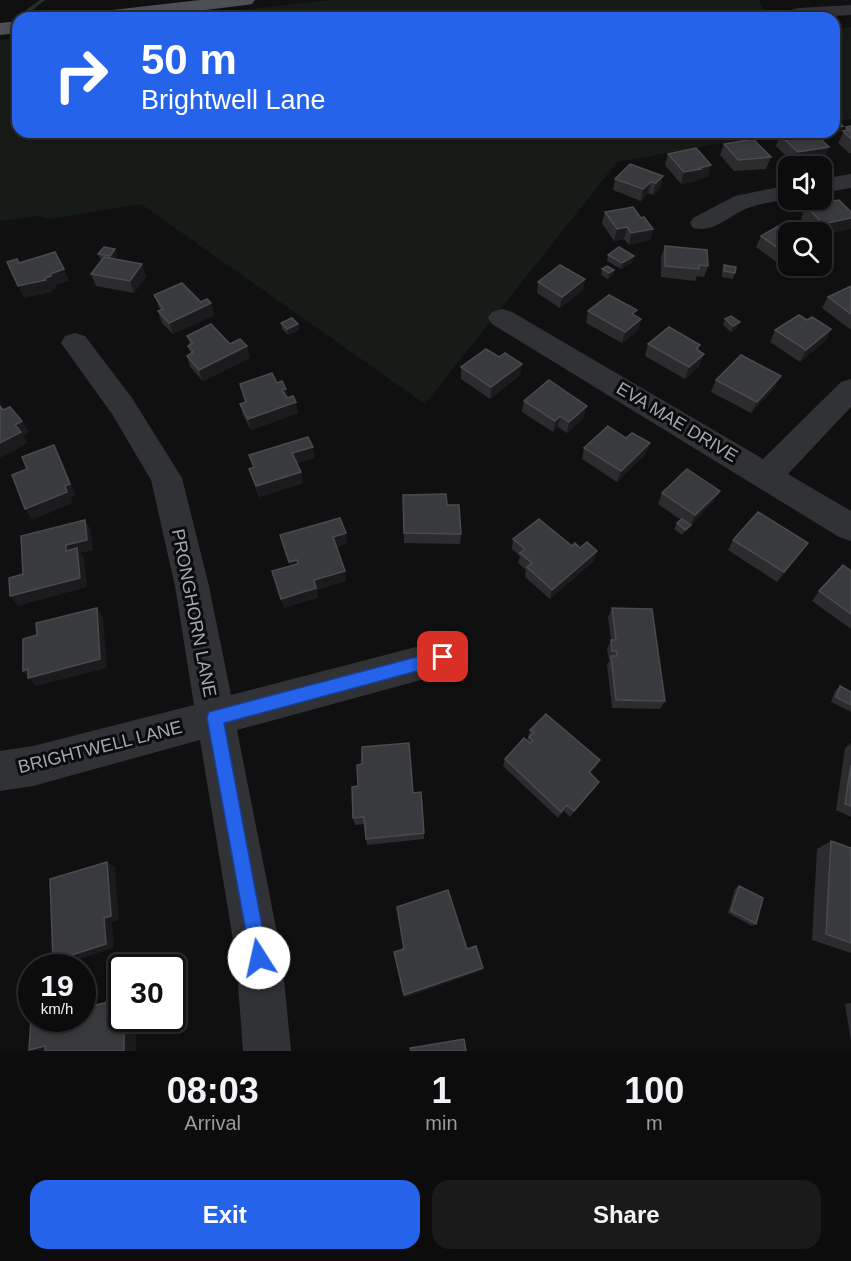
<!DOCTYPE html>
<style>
body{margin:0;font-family:Arial,sans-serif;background:#1a1a1b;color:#f1f3f6;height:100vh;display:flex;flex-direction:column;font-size:22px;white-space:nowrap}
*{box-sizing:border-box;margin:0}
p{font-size:20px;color:#9a9b9d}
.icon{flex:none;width:33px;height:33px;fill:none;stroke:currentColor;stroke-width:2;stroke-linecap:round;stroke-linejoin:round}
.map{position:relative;height:1051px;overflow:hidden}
.details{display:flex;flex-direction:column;background:#0c0c0d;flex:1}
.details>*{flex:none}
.hud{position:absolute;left:12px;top:12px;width:828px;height:126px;border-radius:18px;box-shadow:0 3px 9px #0003,0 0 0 2px #2c2c2e;background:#2563eb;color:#fff;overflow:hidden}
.controls{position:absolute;left:778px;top:156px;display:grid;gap:12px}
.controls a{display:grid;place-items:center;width:54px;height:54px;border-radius:12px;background:#0c0c0d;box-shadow:0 3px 9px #0003,0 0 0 2px #2c2c2e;font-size:30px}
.speed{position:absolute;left:18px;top:954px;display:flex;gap:12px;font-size:30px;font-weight:700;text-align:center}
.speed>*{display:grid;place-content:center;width:78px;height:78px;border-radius:50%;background:#0c0c0d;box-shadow:0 3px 9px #0003,0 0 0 2px #2c2c2e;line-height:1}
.speed small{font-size:15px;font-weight:400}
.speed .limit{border:3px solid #111;border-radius:9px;background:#fff;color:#111}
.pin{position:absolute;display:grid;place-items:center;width:51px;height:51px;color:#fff;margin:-26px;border-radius:12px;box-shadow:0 3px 9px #0006}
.me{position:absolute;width:66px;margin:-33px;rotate:350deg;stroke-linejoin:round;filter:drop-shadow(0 0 4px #0008)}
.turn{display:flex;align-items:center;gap:21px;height:126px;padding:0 30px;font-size:27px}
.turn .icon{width:78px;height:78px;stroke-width:2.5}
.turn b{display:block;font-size:42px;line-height:51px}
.eta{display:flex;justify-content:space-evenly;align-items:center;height:102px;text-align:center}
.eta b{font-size:36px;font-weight:600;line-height:42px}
.primary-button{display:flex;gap:12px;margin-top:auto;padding:12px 30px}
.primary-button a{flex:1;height:69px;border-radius:18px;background:#2563eb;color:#fff;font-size:24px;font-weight:600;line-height:69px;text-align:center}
.primary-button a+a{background:#1a1a1b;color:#f1f3f6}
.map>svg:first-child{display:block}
.green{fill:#171b17}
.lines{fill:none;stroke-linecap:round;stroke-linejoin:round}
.stream{fill:#282f33;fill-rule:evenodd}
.street{fill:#313236;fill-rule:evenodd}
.primary{fill:#4e4f54;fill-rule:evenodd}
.wall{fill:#2c2c2f}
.shaded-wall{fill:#1b1b1d}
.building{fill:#393a3d;stroke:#494b4f;stroke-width:1.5}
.route{fill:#2563eb;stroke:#184099;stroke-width:1.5}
.labels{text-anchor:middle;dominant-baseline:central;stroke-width:6;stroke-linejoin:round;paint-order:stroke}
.street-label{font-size:18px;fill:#a2a8b1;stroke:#0b0b0c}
</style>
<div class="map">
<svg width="851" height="1051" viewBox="0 0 851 1051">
<rect width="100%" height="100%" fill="#101011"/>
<path class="green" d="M332,0h428v3l8,11 9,4h-608z
M851,27v92l-17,3v-92z
M18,38v94h764l-165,30 -192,242 -284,-200 -91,15 -13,-3 -37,5v-181z"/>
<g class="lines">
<path class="stream" d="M40,0h5l-19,15h-4v-2z"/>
<path class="street" d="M851,5v10l-54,3 -7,-5 3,-4 6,-1z
M851,174v14l-29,5v-14z
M789,185v14c-12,2 -26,4 -38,8 -20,6 -36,27 -58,21l-3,-5 3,-5 42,-22z
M502,309l10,3 251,147 78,-77 10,-3v28l-63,67 63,37v30l-12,-4 -347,-213 -4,-6 4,-6z
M75,333l10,3 47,62 50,80 27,108 22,109 212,-55 13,5 5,12 -5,12 -13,5 -206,56 45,228 9,93h-48l-7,-93 -36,-218 -167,46 -33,5v-40l33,-5 161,-41 -19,-119 -24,-106 -39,-66 -51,-71 4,-7z"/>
<path class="primary" d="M200,0h55l-3,4 -6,1 -106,13h-55l2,-4 7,-2z
M18,21v12l-18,2v-12z"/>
</g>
<path class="wall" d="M851,126v27h-2l-11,-10 8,-16z
M780,135l49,12 -5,12 -30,5 -18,-18z
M724,144l47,13 -5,12 -32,2 -14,-16z
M668,154l43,11 -3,12 -10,2 -1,2 -16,3 -16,-19z
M663,176l-3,12 -7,7 -5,-2 -7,8 -28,-11 2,-11z
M806,206l45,23 -29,5v-2h-7l-14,-14z
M605,212l36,6 12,11 -3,11 -21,5 -5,-6 -10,2 -12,-18z
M789,232v34h16l-14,7 -35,-26 5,-11z
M665,246l43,20 -4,11 -7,-1 -2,5 -34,-4v-20z
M98,254l20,1 -4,4 32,17 -12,17 -38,-7 -5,-12 11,-14h-1z
M608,255l24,7 -11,7 -14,-8z
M724,265l11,8 -2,6 -11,-2v-6z
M602,269l12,1 -1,5 -5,4 -7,-4z
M585,279l-2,11 -23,18 -23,-15 1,-11z
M851,286v44l-29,-22 6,-11z
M154,295l57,8 3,12 -41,19 -11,-11 -4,-12 2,-1z
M588,311l47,4 6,4 -3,11 -16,13 -36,-20z
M725,319l12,9 -6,4 -8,-7z
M281,323l17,1 1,6 -11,5 -6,-6z
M831,329l-6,12 -25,21 -30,-20 5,-12z
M187,336l43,8 20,14 -47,23 -13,-14 -3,-11 4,-2 -3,-8 2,-1z
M648,344l52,1 -2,6 2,14 -15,14 -40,-23z
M499,357l23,7 -2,11 -30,24 -29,-20v-12z
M781,376l-6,11 -24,26 -40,-21 5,-12z
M277,383l9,6 2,9 10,15 -47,17 -8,-15 -3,-11 5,-2 -5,-18z
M524,401l60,16 -17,16 -9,-6 -5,5 -31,-20z
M584,448l62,6 -29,28 -35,-23z
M249,455l66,3 -18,5 6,20 -44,14 -10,-28 4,-2z
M662,493l52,8 -24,25 -2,4 -6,5 -8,-6 3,-6 4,-3 -23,-16z
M403,495l44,10 14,29 -1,10 -56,-1z
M513,539l81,22 -44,38 -25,-22 1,-7 -8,-7 2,-7 -8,-7z
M733,540l68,13 -24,29 -49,-32z
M851,571v58l-39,-28 7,-10z
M612,608l53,93 -5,8 -48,-1 -5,-43 3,-5h-1l-2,-11 4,-9 -3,-23z
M840,686l11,6v20l-20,-10 4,-11z
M530,730l66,37 -6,7 5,14 -25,29 -6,-6 -6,7 -55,-52 2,-7 22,-18z
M851,743v74l-15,-7 9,-62z
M413,793l11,40v6l-57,6 -1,-6 -1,-15 -10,1 -2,-7z
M831,841l20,7v105l-39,-13 5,-91z
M739,886l17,38 -4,2 -24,-13 7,-24z
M851,1003v38l-6,-37z"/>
<path class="shaded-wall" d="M843,126l-2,6 -15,3 1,-3h7v-4z
M829,147l-5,12 -30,5 4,-12z
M711,165l-3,12 -10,2 -1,2 -16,3 3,-12 15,-4z
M663,176l-3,12 -7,7 3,-12z
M651,182l-3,11 -7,8 2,-12z
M851,218v11l-29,5v-2h-3l4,-8z
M627,227l-3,12 -10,2 3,-12z
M653,229l-3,11 -21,5 2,-12z
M115,249l3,6 -6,7 -2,-6z
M634,256l-2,6 -11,7 1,-6z
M142,264l4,12 -12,17 -4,-12z
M794,266h11l-14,7z
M64,269l5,12 -14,4 2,3 -6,2 1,2 -28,6 -6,-12 27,-8 5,-4z
M614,270l-1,5 -5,4 1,-6z
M585,279l-2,11 -23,18 2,-11z
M211,303l3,12 -41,19 -4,-11z
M641,319l-3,11 -16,13 3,-11z
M740,322l-3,6 -6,4 2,-6z
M298,324l1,6 -11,5 -1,-6z
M831,329l-6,12 -25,21 6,-12z
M247,346l3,12 -47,23 -4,-11z
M704,354l-4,11 -15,14 4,-12z
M522,364l-2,11 -30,24 1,-12z
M781,376l-6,11 -24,26 6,-11z
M286,389l2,11 -6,-10z
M296,402l2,11 -47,17 -3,-11z
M587,406l-3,11 -17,16 2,-11z
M560,416l-2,11 -5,5 2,-11z
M22,421l7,11 -6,4 5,7 -28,15v-15l15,-18z
M650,443l-4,11 -29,28 4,-11z
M54,445l6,11 16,39 -5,2 2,6 -41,17 -7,-11 40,-23z
M313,447l2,11 -20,6 -3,-11z
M301,472l2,11 -44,14 -3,-11z
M720,491l-6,10 -23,25 4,-11z
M85,520l6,10 2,20 -13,3 4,5 3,29 -69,19 -8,-10 56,-45v-6z
M691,525l-3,5 -6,5 3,-5z
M346,533l1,11 -12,4 -2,-11z
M808,543l-7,10 -24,29 7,-10z
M597,551l-3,10 -44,38 2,-9z
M297,560l2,10 -7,2 -3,-10z
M345,571l1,10 -29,9 1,8 -34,10 -3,-9 33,-19z
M97,608l6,9 4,51 -71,18 -13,-15z
M600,760l-4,7 -11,12 4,-7z
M599,782l-4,6 -25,29 4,-6z
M567,805l-3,6 -6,7 3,-6z
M107,862l8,5 4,53 -7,2 2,26 -52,16 -9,-3 51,-43z
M483,968l-2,3 -76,27 -1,-3z
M124,1018h12v33h-12z
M45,1046v5l-16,-1z"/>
<path class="building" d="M834,120h2l7,6 -9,2z
M851,126v13l-8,-8 6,-1 -3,-3z
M797,132h16l16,15 -31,5 -18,-17z
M753,139l18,18 -33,3 -14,-16z
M696,148l15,17 -12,3 2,1 -17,3 -16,-18z
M630,164l33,12 -7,7 -5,-1 -8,7 -28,-10z
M839,200l12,12v6l-28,6 -17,-18z
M633,207l8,11 3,-1 9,12 -22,4 -4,-6 -10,2 -12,-17z
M784,223l14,9h-9v24l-28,-20z
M665,246l42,4 1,16 -9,-1v4l-34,-3z
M104,247l11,2 -5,7 -12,-2z
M619,247l15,9 -12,7 -14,-8z
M55,252l9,17 -14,5 1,2 -6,2 1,2 -28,6 -11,-24 10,-3 2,4z
M104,257l38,7 -12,17 -39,-7z
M560,265l25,14 -23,18 -24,-15z
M724,265l12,2 -1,6 -11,-2z
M607,266l7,4 -5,3 -7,-4z
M182,283l19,19 6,-3 4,4 -42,20 -11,-12 5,-2 -9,-14z
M851,286v28l-23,-17z
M609,295l28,15 -5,4 9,5 -16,13 -37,-21z
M799,315l8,5 5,-3 19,12 -25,21 -31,-20z
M731,316l9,6 -7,4 -8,-7z
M292,318l6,6 -11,5 -6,-6z
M211,324l19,20 10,-5 7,7 -48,24 -12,-14 6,-4 -5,-6 5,-3 -6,-7z
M669,327l31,18 -4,4 8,5 -15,13 -41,-23z
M486,349l13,8 6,-4 17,11 -31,23 -30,-20z
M741,355l40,21 -24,26 -41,-22z
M272,373l5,10 5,-2 4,8 -4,1 5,8 6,-2 3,6 -48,17 -8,-15 6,-2 -6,-18z
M549,380l38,26 -18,16 -9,-6 -5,5 -31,-20z
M0,406l3,4 7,-3 12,14 -7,4 6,7 -21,11z
M608,426l18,12 6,-5 18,10 -29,28 -37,-23z
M308,437l5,10 -21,6 9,19 -45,14 -7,-17 5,-2 -5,-12z
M54,445l16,39 -5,2 2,6 -42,17 -13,-34 15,-6 -5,-12z
M687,469l33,22 -25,24 -33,-22z
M446,494l1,11h12l2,29 -57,-1 -1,-38z
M758,512l50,31 -24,29 -51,-32z
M340,518l6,15 -13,4 12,34 -31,9 2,8 -35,11 -9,-28 26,-7 -1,-4 -8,2 -9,-27z
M539,519l33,27 3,-3 5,5 7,-6 10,9 -45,39 -25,-23 5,-4 -12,-10 5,-4 -12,-10z
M682,519l9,6 -6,5 -8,-7z
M85,520l2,20 -21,5v6l11,-3 3,30 -70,18 -1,-18 14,-4 -2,-38z
M843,565l8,6v43l-32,-23z
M97,608l3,51 -72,19v-9l-5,2v-32l14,-4 -1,-12z
M612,608l40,1 13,92 -49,-1 -5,-44h6v-5h-5l-1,-11h5z
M840,686l11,6v13l-15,-8z
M546,714l54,46 -11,12 10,10 -25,29 -7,-6 -6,7 -56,-53 19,-21 6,5 3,-2 -4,-4 5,-5 -4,-2z
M409,743l4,50 8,-1 3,41 -58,6 -2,-22 -11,1 -1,-31 6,-1 -1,-21 5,-1v-17z
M851,765v41l-6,-2z
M831,841l20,7v95l-25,-9z
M107,862l4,54 -7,2 2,26 -53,17 -3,-82z
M739,886l24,12 -7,26 -25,-13z
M448,890l19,59 9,-3 7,22 -79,27 -10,-43 10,-3 -7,-42z
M122,999v19h2v33h-79v-5l-16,4 2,-31 4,-1h47v-10z
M464,1039l2,12h-55l-1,-3z"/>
<path class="route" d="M443,650l5,2 2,5 -2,5 -5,2 -219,59 44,235 -2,7 -7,3 -7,-3 -45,-247 2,-6z"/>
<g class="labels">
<g class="street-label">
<text transform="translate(677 422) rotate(31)">EVA MAE DRIVE</text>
<text transform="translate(194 613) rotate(79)">PRONGHORN LANE</text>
<text transform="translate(100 747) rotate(-14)">BRIGHTWELL LANE</text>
</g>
</g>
</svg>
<div class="controls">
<a><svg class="icon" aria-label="sound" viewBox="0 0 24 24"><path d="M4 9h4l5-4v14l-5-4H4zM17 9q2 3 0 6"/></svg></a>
<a><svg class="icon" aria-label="search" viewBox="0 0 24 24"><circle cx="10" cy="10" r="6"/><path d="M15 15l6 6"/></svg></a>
</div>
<div class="speed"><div>19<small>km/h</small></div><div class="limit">30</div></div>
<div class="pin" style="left:443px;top:657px;background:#d93025"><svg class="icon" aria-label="arrive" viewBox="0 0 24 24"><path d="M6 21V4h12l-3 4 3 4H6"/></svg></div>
<svg class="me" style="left:259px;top:958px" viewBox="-20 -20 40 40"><circle r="19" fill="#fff"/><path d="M0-13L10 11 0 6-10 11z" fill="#2563eb"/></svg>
<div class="hud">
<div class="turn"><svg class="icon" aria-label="right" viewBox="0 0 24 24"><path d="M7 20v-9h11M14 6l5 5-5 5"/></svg><div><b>50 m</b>Brightwell Lane</div></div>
</div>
</div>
<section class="details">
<div class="eta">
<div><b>08:03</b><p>Arrival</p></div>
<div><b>1</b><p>min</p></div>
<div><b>100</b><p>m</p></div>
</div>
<div class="primary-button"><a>Exit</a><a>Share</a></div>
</section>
